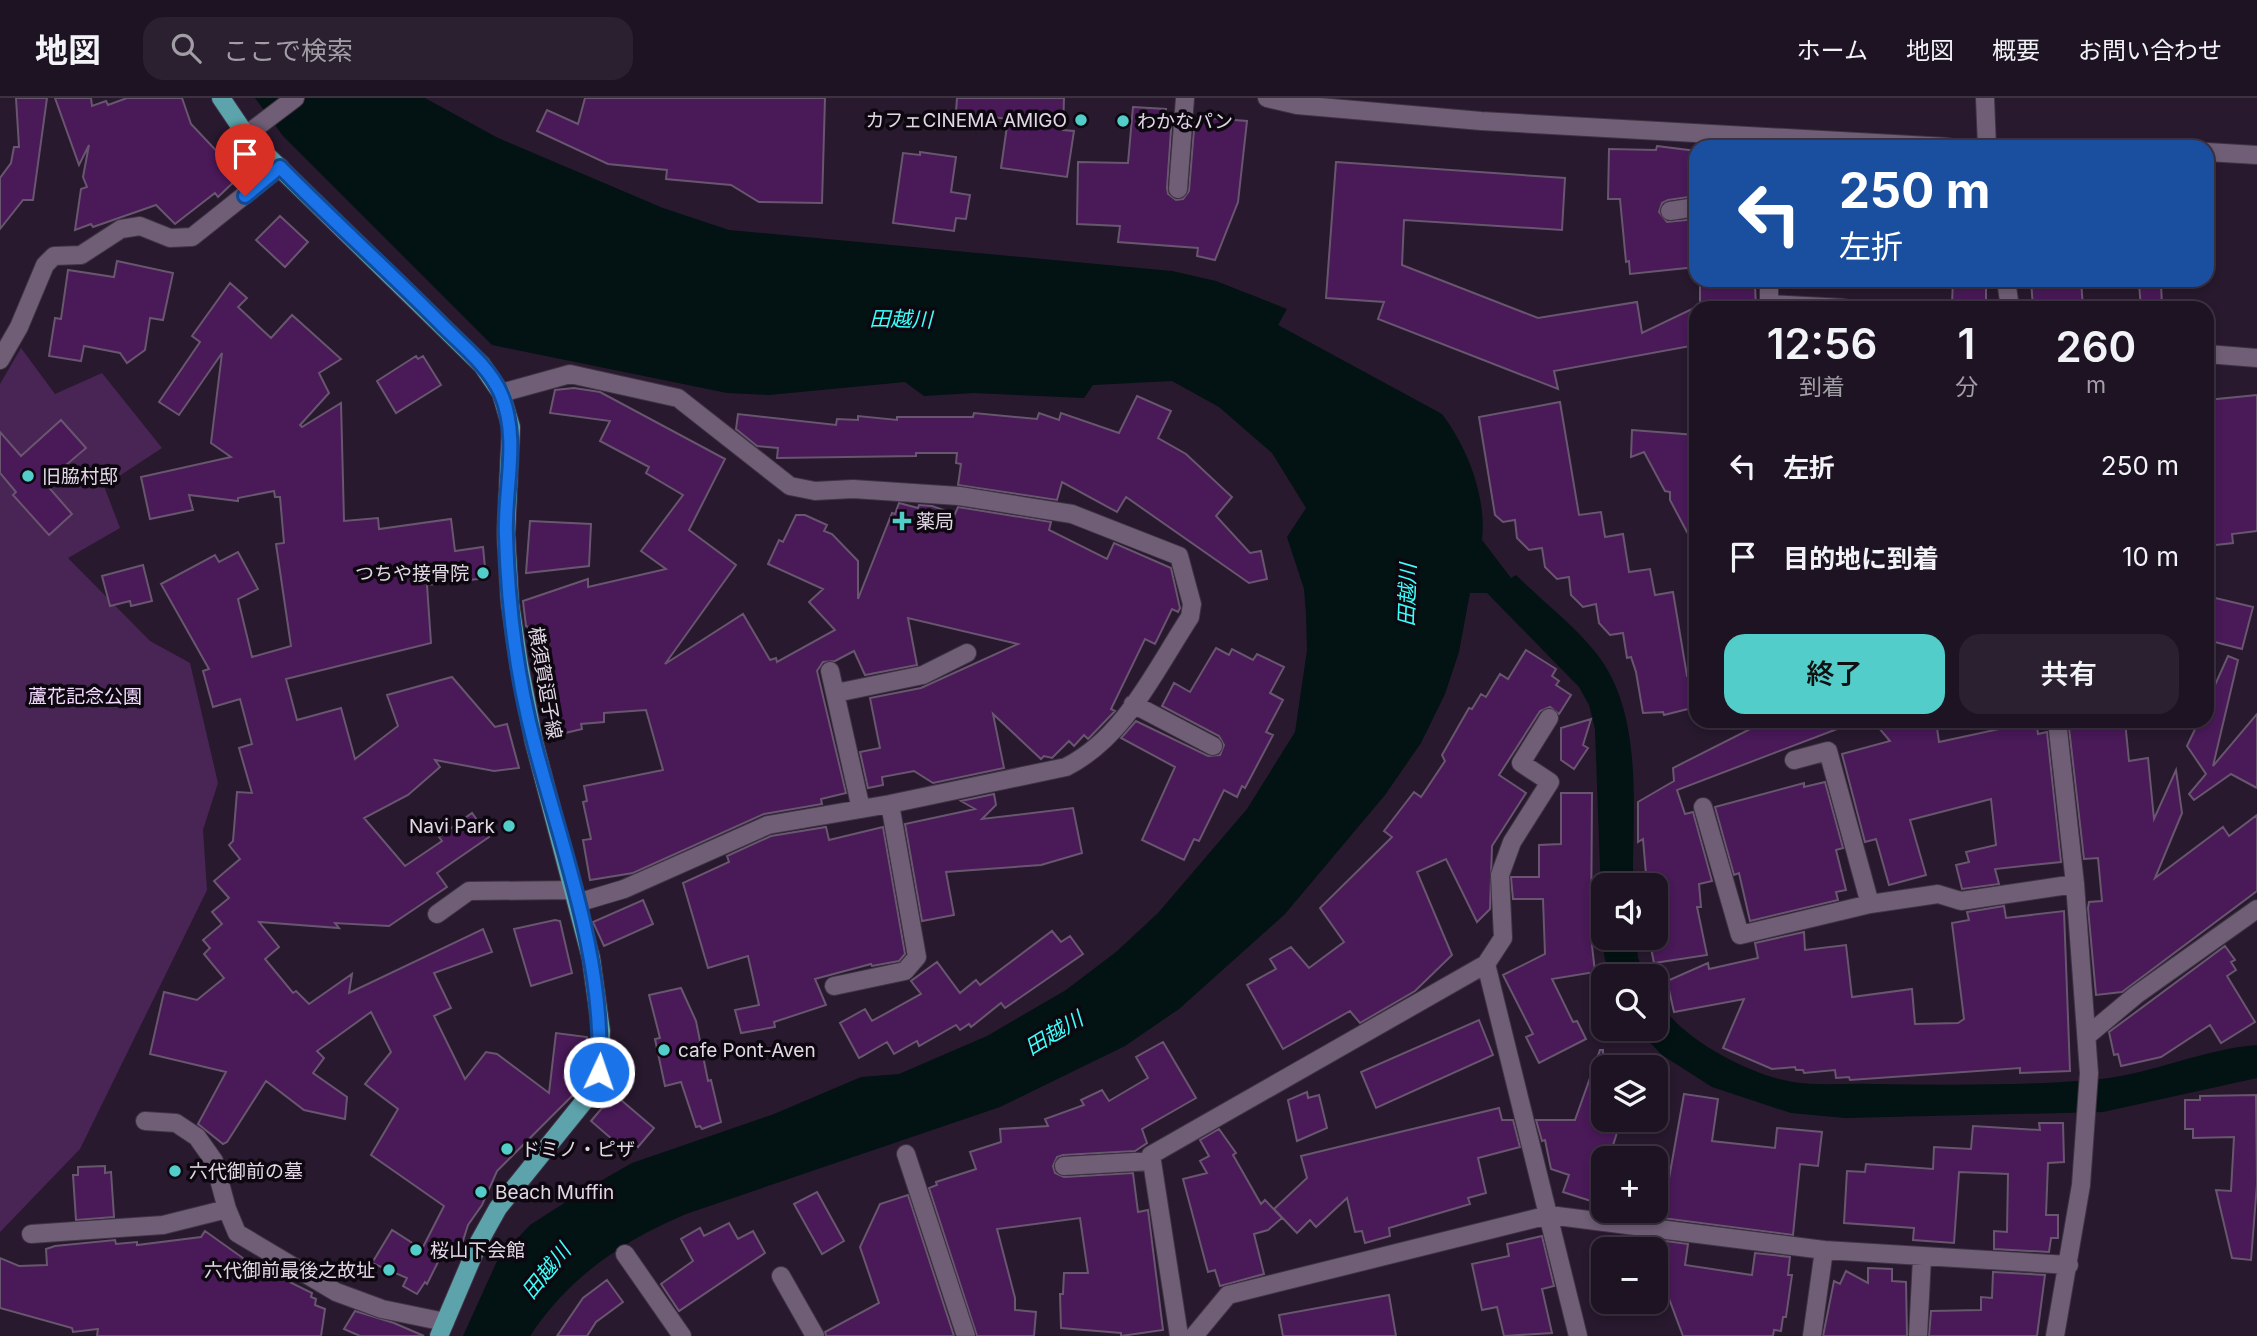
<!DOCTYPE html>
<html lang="ja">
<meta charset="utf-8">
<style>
body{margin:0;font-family:Inter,"Noto Sans JP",sans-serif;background:#2b202f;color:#f1f3f6;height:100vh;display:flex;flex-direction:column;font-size:26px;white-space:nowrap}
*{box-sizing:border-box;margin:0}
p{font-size:23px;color:#a19ea5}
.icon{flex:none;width:38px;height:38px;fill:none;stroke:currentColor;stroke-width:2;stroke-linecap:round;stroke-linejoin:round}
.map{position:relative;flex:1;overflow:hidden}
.panel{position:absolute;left:1689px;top:203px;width:525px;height:427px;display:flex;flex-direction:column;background:#1e1322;border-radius:21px;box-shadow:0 4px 10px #0003,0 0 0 2px #3c3240}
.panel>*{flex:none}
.guide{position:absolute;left:1689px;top:42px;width:525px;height:147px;border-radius:21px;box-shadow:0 4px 10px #0003,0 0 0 2px #3c3240;background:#1a4fa0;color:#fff;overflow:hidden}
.controls{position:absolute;left:1591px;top:775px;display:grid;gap:14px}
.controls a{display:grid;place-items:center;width:77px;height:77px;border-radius:14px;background:#1e1322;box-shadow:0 4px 10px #0003,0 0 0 2px #3c3240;font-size:35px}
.pin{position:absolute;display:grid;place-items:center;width:60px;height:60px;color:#fff;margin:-72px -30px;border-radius:50% 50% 50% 0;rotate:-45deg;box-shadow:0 0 7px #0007}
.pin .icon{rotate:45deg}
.me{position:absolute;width:77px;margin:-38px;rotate:3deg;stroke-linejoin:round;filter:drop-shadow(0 0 5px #0008)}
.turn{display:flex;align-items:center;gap:24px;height:147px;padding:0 35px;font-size:32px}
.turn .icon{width:91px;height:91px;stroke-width:2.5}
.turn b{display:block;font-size:49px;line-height:60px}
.eta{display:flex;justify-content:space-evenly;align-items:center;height:119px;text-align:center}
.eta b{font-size:42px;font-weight:600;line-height:49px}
.primary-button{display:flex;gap:14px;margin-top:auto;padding:14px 35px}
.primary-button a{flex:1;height:80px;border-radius:21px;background:#53cdca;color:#111;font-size:28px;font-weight:600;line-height:80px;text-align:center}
.primary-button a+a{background:#2b202f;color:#f1f3f6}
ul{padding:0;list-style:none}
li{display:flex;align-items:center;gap:21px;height:91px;padding:0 35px}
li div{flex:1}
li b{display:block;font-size:26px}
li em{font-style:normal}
header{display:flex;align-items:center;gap:42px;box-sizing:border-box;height:98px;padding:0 35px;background:#1e1322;border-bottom:2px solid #3c3240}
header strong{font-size:33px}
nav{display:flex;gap:38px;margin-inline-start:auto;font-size:24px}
.search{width:490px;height:63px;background:#2b202f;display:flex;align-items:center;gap:18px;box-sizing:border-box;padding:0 24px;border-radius:21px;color:#a19ea5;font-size:26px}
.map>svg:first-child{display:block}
.green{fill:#492555}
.water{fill:#031212}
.building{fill:#491958;stroke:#68566e;stroke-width:2}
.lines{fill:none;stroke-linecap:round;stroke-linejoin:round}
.street-casing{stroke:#3f3344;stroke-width:20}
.primary-casing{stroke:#3f3344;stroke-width:20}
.street{stroke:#6f5e76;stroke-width:18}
.primary{stroke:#5ca3ab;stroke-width:18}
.route-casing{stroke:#114b97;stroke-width:18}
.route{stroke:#1a73e8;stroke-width:12}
.poi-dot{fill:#53cdca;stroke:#0d0710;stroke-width:2.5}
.labels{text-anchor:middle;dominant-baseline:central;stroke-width:7;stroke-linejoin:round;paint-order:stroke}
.poi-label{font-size:19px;fill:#e2d8e5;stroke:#0d0710;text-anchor:start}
.street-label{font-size:19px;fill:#e2d8e5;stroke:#0d0710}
.park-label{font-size:19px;fill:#f4d9ff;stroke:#0d0710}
.water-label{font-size:21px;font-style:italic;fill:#3cfefa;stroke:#0d0710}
</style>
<header>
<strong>地図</strong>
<div class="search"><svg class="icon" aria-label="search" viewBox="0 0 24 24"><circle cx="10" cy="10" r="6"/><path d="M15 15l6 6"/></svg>ここで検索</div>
<nav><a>ホーム</a><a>地図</a><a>概要</a><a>お問い合わせ</a></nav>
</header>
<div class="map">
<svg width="2257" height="1238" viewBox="0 0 2257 1238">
<rect width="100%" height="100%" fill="#28192e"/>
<path class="green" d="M21,250l34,46 47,-21 60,75 -58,38 16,42 -52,30 82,83 40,22 28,120 -15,47 4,60 -127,259 -80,83v-848z"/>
<path class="water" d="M255,0h170l73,40 165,70 66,22 443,41 44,10 71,28 -9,16 164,89c25,33 45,83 40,126l29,38 5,-3c26,26 58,50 80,78 49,61 36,159 37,232l-30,1v52h33l2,20 7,18 -37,-1 -5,-26 -8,-220 -6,-24 -10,-18 -92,-94h-17l-11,59 -14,42 -24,49 -36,52 -100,119 -106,95 -54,37 -125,61 -314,107c-64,27 -117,63 -156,122h-67l35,-77 32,-34 53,-34 49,-28 142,-49 87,-37 38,-3 88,-38 79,-46 50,-38 42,-39 89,-104 48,-77 12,-82 -1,-36 -2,-25 -17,-52 19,-29 -34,-55 -53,-46 -47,-26 -79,4 -9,13 -110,-5 -50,3 -19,-14 -136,13 -42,-2 -235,-48 -209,-209z
M1656,900c24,40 90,76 137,84 25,4 54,1 80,2 75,1 153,2 228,-5 53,-6 103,-30 156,-34v33l-154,34 -258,6 -54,-5 -79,-26 -50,-32 -25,-26h19z"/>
<path class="building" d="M16,0h31l-14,102h-10l-23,29v-51l11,-15 3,-16h5z
M55,0h36l1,8 14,-5 2,4 19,-7h55l9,26 49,52 -22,21 -3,-4 -40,31 -19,-19 -63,22 -2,-3 -16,6 6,-41 6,-2 -4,-10 6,-32 -10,20z
M585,0h240l-3,105 -63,-1 -28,-17 -65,-6 1,-9 -59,-6 -71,-33 10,-21 31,14z
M957,0h107l-1,32 11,1 -7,46 -66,-9 7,-49 -52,-7z
M1133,9l33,2v6l6,1 -5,72 1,6 8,6 7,-1 6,-8 6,-74 52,4 -9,81 -23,58 -18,-4 1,-8 -80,-6 2,-16 -43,-2 1,-62 50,1z
M1657,48l39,5v45l-28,4 -6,3 -3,9 8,10 29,-3v48l-66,7 -1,-13 -3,1 -6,-63h-12l1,-50 47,1z
M920,54l36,5 -5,35 19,3 -4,24 -10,-1 -2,13 -61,-8 10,-70 17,2z
M1336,64l229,16 -3,52 -158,-10 -2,45 136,53 99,-16 5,31 54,-26v38l-142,26 4,18 -180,-70 6,-17 -58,-4z
M280,118l28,26 -23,25 -29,-27z
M117,163l56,12 -10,47 -13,-2 -5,32 -18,13 -7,-10 -36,-7 -3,15 -32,-5 6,-38 6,1 7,-49 46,7z
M1700,182h47v5h8l1,23h-56z
M1953,182h33v24h-34z
M2031,182h50l2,28h-50z
M2161,184l1,26h-21l-2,-24z
M230,185l17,15 -9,9 33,31 21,-23 49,44 -22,14 10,20 -29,32 2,2 39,-24 3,118 34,-3 1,11 72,-10 4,32 28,-4 3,31 -59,7 4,58 -145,36 11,41 44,-12 14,51 43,-33 -11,-31 65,-18 43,50 12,-3 12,44 -25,3 -59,-11 5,7 -32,28 -44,23 41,48 37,-25 -3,-4 33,-24 17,24 -52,36 10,14 -58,39 -54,-3 4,5 -80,-6 20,25 -14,12 28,34 3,-2 13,13 43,-30 -3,19 134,-64 9,23 -58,21 17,35 -17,8 31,63 21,-27 11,2 52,39 7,-60 31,4 -7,51 -83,83 -15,34 -14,20 -7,22 -4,-1 -6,9 -9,-1 -15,30 -2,-2 -8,12 -14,-8 4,-8 -35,-15 20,-33 30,19 22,-43 -73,-51 27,-46 -33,-25 26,-32 -20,-40 -54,39 7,7 -11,15 34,24 -2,22 -41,-9 -38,-29 -39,61 -4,2 -25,-20 28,-52 -76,-18 14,-62 33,8 27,-22 -20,-24 6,-6 -7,-8 19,-16 -10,-12 17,-14 -15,-17 26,-22 -11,-14 4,-4 4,-49 15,1 -13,-45 13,-4 -12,-45 -27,8 -10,-36 6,-2 -48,-85 54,-29 4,7 19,-10 20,37 -20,10 14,58 39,-11 -15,-102 8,-1 -4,-46h-5l-1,-6 -36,7v3l-49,-6 4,15 -43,9 -9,-42 90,-20 -20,-14 11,-90 -43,62 -20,-13 41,-60 -8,-6z
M416,258l2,3 5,-3 18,29 -45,28 -19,-32z
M574,290l26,4 125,67 -36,71 47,35 -71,99 78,-50 27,46 6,-2 1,4 58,-32 -26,-28 14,-13 -55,-25 11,-24 4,2 13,-27h9l22,10 -3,6 8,3 26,27v38l34,-86 3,1 4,-11 19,5 1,-3 13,1 23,8 3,-7 93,15 -2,8 58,29 7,-16 57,25 9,40 -2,4 -6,-3 -17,35 -10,-5 -34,70 4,2 -27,28 -4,-4 -10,11 -5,-5 -17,17 -8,-2 -3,3 -48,-45 11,54 -71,15 -19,-12 -32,6 1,8 -15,3 -8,-36 20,-4 -10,-50 51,-10 97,-44 -110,-26 9,47 -52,10 -11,-24 -19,10 -12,1 -6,9 29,122 -25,6 1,5 -58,10 -131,59 -43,7 -7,-40 8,-1 -8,-37 4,-1 -3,-15 79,-16 -17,-60 -42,3v9l-23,2 1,5 -29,7 -4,-66 -11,2 -10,-45 -2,-1 -3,-25 65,-22v8l78,-18 -25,-18 42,-56 -37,-22 3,-6 -49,-26 10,-20 -60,-8 5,-23z
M2257,297v136l-25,3 1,9 -26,3v-146z
M1137,298l34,15 -13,27 28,16 46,43 -16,19 34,37 11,-2 6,28 -18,4 -123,-86 -9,15 -55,-30 -5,18 -99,-15 3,-21 -5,-1 1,-10h-41v3l-139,2 1,-10 -21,-2 -21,-17 2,-15 98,11 1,-6 21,1v-4l39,4v-3h76l1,-4 63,6 2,-6 20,7 2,-7 58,20z
M1560,304l19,113 22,-3 4,25 18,-3 6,38 21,-3 5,26 18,-3 14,84 9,-1v32l-32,8 -1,-3 -20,1 -7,-41 -5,-15 -4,1 -4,-25 -13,2 -11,-12 -3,-19 -13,3 -12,-12 -2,-18 -12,2 -12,-12 -3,-19 -13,2 -12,-12 -2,-18 -12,2 -8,-7 -16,-98z
M61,322l25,28 -41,35 27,31 -23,21 -36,-40 3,-3 -16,-19v-41l21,24z
M1632,332l64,5v114l-26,-49v-8l-5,-1 -21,-39 -13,5z
M530,423l61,3 -2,42 -63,7z
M143,467l9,36 -21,5 -1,-5 -20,5 -8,-30z
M2207,498l46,11 -11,42 -35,-9z
M1216,550l13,7 3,-6 21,11 4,-6 27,13 -14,26 13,7 -17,32 7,3 -28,53 -3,-2 -5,11 -13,-7 -25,51 -5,-2 -10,21 -42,-20 33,-73 -54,-29 15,-17 72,35 12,-1 4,-10 -5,-9 -57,-30 12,-23 16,9z
M1526,552l30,19 -4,7 7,5 -3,4 15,10 -12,19 -9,-7 -10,4 -41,64 27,18 -34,53 -2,63 -13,13 -31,-63 -29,13 35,83 -37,36 -55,32 -10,-12 -67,38 -36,-64 29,-16 -6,-10 21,-12 18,21 35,-26 -24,-34 72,-71 -8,-6 30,-39 7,5 24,-36 -3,-6 27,-47 3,1 9,-15 5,3 14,-23 8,5z
M2228,558l10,4 -25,106 44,-52v74l-26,-14 -37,26 -5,-6 17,-20 -19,-28 12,-25h8v-38l8,2z
M1591,621l-8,26 5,3 -14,21 -13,-9v-32z
M1766,623l87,2 -176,67 8,24 8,-2 19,69 -13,3 2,23h-4l10,48 -53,8 -5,-25h7v-52h-9l-4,-47 -5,3v-40l36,-21 -1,-13z
M1873,623h63l3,21 97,-21 2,13 9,-2 14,130 -66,7 4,15 -37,5 -6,-24 13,-3 -3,-10 30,-7 -5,-46 -81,21 16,55 -37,10 -13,-46 -11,3 -23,-88 48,-13z
M2082,623h43l4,40 19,-3 6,61 22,-49 6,43 -27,65 68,-51 6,9 28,-21v76l-135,101 -26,3 -8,-87 1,-6 13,-1 -4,-43 -14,1 -15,-131 13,-2z
M1825,684l18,66 -7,2 10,40 -10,2 2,8 -88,21 -11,-48 -5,2 -19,-68 89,-24v4z
M1561,695h31l-1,144 4,35 -43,7 21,43 4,-1 9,18 -47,24 -13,-26 7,-3 -30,-59 42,-21 -2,-55h-30l-2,-22h28v-32l22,-1z
M994,696l2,11 -14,14 91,-11 9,45 -41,12 -95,7 8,43 -32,6 -17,-97 70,-15 -14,-8z
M826,729l3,13 54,-13 22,127 -6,7 -27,5 -1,-2 -56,15 11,26 -52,17 1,5 -34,6 -6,-23 24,-5 -11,-49 -40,12 -25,-85 46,-21 -2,-6 44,-20z
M643,802l10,24 -49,22 -11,-24z
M2004,808l2,12 58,-7 6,160 -50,2v-5l-170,12 -1,-3 -13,1 -1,-8 -31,3 -1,-3h-7l-1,-3 -23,2 -49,-21 21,-49 -70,13 -7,-31 41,-18 1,6 49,-11 -3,-15 49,-11 1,18 41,-5 6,52 60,-8 3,35 43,-1 6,-4 -12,-96 17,-3 -2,-8z
M555,822l5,1 12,52 -41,13 -17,-57z
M1052,833l9,11 9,-6 13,18 -78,54 -4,-5 -30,24 -2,-3 -9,6 -4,-5 -37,21 -2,-5 -23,13 -7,-12 -28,16 -19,-35 25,-14 7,12 49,-27 -10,-13 26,-19 23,31 16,-13 4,5z
M2225,848l10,14 -4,2 5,8 -9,6 28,46 -34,21 -11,-18 -49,32 -40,9 -3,-12 -4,1 -5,-23z
M681,890l15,33 12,60 3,-1 10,42 -19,7 -2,-3 -4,1 -15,-45 -16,4 -10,-47 5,-1 -11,-43z
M1479,922l14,35 -117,53 -15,-36z
M1163,944l33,56 -54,31 5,14 -12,8 -72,4 -6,2 -4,9 2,7 9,4 69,-4 5,39 10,-2 15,120 -42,6v-3l-60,-5 -1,-34h3l1,-21h24l-8,-55 -83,11 18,69v12l21,2 -2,24h-57l-48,-148 8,-3 -1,-3 40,-13 -6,-17 31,-10 -1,-13 48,-3 -3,-7 39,-14 -3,-5 21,-10 7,11 39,-23 -12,-21z
M1600,952h3v70h18l-12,38h-6v17l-9,27 -31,-10 6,-17 -18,-6 -6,-29 -3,1 -6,-21h39z
M1307,994l1,6 11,-3 8,33 -30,13 -9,-41z
M614,996l40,34 -16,19 -3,-3 -7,9 -37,-32z
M1684,996l34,5 -6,42 63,7 2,-20 45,4 -4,34 -18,-2 -7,71 -131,-17z
M2256,997l1,89 -6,76 -19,-2 -16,-68 15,1 3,-54 -41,1v-9h-8v-29h15v-4z
M1499,1010l3,12h11l7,27 -42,11 8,35 -18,5 2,6 -81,24 1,8 -25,7 -3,-12 -7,1 -8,-34 -31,29 -6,-7 -13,13 -23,-24 33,-31 -6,-22z
M2039,1025h24l1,39 -16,1 -2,52h12v23h-7l-2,14 -55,-3v-18l13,1 1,-58 -49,-2 -5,71 -41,-3 1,-12 -70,-5 3,-52 18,1 1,-8 67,5 1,-22 37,2 2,-23 67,4z
M1219,1031l17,24 -3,2 28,49 4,-4 17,18 -14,12 -14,4 10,40 -44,12 -5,-16 -7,2 -25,-93 24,-6 -7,-12 9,-5 -9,-16z
M105,1068v7l6,-1 3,45 -38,3 -3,-45h5v-8z
M817,1094l27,49 -22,13 -28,-50z
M908,1097l46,141h-128l-1,-4 54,-29 -19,-56 20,-43z
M729,1125l9,16 15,-8 12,22 -86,58 -18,-27 32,-23 -12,-22 19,-11 4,8z
M205,1133l42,30 65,32 -1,4 5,2 -1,6 10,4 -4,27h-224l1,-7 -25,3 -1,-4 -72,-20v-50l19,8 28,-1 -1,-16 9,-3 60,-6 1,4 21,-2v3l64,-8z
M1542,1138l12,50 -12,3 10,44 -48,3 -7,-29 -15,3 -10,-46 37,-8 -2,-12z
M1659,1142l29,4 -3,21 67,10 3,-22 35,4 -2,18h4l-6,42h-3l-2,14 -7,-1 -1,6h-90l-15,-40 -12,1z
M1868,1170l24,1v12l14,1 1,54h-84l11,-55 6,3 6,-13 22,12z
M1993,1174l52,3 -8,61h-108l2,-25 50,-1v-13l11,1z
M607,1182l16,22 -27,20 -9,14h-30l26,-38z
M1389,1197l7,41h-113l-4,-21z
M355,1213l39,12 30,13h-64l-16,-7z"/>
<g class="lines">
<g class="street-casing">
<path id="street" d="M1267,0l30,7 184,16 467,26
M1985,0l2,49
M246,37l49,-37
M2207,54l50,3
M1178,91l7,-91
M1670,113l26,-4
M1769,182v24l75,4
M2006,182l4,28
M2207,256l50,4
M0,262l19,-33 26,-62 9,-9 27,-1 40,-26 19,-3 30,12 22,-1 88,-70
M501,295l69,-19 108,24 112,88 25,5 38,-2 106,7 113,18 107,42 13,48 -2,13c-36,55 -65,120 -124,150l-176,37 -122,21 -144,64 -47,14
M830,573l31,138
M836,595l87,-18 44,-22
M1133,606l80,42
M1794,662l34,-9 42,153 68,-10 23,7 114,-17
M1703,709l37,128 130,-31
M437,816l32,-23 105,-1
M1486,866l92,372
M834,888l71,-15 12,-14 -27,-153
M2088,937l48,-40 121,-86
M145,1023l31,2 21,14 17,24 13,48 10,24 99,59 46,17 63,13
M906,1056l60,182
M1064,1068l88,-5
M31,1136l132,-9 64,-16
M625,1156l57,82
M781,1178l34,60
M1179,1238l-28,-181 335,-191 17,-26 -3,-63 12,-33 38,-60 -29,-19 28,-45
M1194,1238l34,-41 321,-80 275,35 245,15
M1812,1238l12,-86
M1918,1238l4,-78
M2055,1238l26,-151 8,-112 -14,-189 -18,-163"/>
</g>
<g class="primary-casing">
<path id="primary" d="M221,0l25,37 236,230 19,28 10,34 -5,107 4,69 9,61 15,78 57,216 10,73 -2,41 -9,22 -92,114 -19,34 -40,94"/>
</g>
<use href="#street" class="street"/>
<use href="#primary" class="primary"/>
</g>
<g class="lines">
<g class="route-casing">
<path id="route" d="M245,98l35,-29c53,54 110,105 163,159 20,20 47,42 58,68 19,45 3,95 5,142 2,70 11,142 29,210 28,106 70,215 64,326"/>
</g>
<use href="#route" class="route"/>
</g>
<g class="poi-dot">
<circle cx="1081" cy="22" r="7"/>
<circle cx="1123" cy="23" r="7"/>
<circle cx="28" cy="378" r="7"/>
<path d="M898.5 412.5h7v7h7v7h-7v7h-7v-7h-7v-7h7z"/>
<circle cx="483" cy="475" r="7"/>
<circle cx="509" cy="728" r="7"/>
<circle cx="664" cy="952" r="7"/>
<circle cx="507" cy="1051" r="7"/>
<circle cx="175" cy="1073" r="7"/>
<circle cx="481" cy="1094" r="7"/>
<circle cx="416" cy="1152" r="7"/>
<circle cx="389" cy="1172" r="7"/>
</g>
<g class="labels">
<g class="poi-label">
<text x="1067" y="22" text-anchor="end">カフェCINEMA AMIGO</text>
<text x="1137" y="23">わかなパン</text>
<text x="42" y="378">旧脇村邸</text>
<text x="916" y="423">薬局</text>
<text x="469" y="475" text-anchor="end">つちや接骨院</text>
<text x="495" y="728" text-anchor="end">Navi Park</text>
<text x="678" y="952">cafe Pont-Aven</text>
<text x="521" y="1051">ドミノ・ピザ</text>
<text x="189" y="1073">六代御前の墓</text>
<text x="495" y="1094">Beach Muffin</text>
<text x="430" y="1152">桜山下会館</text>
<text x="375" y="1172" text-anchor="end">六代御前最後之故址</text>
</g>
<g class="street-label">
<text transform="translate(545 585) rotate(80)">横須賀逗子線</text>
</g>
<g class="park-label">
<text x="85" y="598">蘆花記念公園</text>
</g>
<g class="water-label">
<text transform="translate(901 221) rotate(1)">田越川</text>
<text transform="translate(1407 497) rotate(-88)">田越川</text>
<text transform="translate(1054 935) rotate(-31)">田越川</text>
<text transform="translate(546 1173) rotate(-51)">田越川</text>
</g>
</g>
</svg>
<div class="controls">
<a><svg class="icon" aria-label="sound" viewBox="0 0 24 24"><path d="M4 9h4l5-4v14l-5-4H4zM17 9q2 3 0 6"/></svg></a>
<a><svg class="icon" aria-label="search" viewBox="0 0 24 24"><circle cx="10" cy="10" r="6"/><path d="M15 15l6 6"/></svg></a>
<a><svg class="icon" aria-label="layers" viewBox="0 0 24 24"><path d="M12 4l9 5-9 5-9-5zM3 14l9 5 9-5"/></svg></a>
<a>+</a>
<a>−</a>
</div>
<div class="pin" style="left:245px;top:98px;background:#d93025"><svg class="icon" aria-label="arrive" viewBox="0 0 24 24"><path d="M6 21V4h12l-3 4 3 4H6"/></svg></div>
<svg class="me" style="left:599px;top:974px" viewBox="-20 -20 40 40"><circle r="17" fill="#1a73e8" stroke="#fff" stroke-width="3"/><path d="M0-11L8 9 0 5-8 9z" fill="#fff"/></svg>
<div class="guide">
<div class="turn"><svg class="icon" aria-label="left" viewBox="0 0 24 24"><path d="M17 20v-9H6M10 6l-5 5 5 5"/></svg><div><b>250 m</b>左折</div></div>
</div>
<section class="panel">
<div class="eta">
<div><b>12:56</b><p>到着</p></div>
<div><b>1</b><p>分</p></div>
<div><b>260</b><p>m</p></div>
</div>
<ul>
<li><svg class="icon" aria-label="left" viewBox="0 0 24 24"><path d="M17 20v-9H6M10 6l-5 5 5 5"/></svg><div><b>左折</b></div><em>250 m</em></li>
<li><svg class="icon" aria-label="arrive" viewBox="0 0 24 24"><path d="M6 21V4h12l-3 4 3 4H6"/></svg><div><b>目的地に到着</b></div><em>10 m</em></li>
</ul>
<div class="primary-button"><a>終了</a><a>共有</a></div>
</section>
</div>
